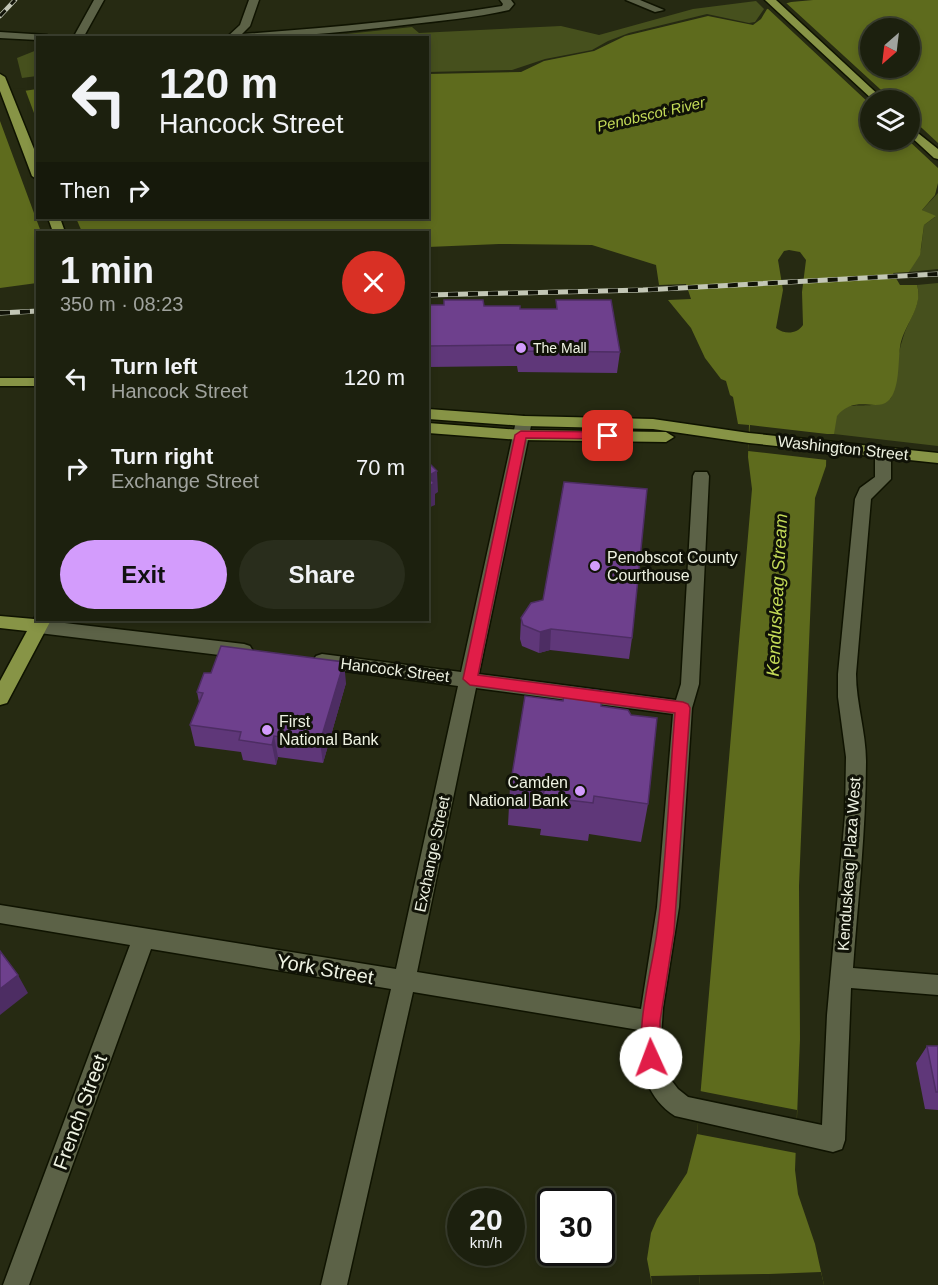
<!DOCTYPE html>
<meta charset="utf-8">
<style>
body{margin:0;font-family:Arial,sans-serif;background:#292d1c;color:#f1f3f6;height:100vh;display:flex;flex-direction:column;font-size:22px;white-space:nowrap}
*{box-sizing:border-box;margin:0}
p{font-size:20px;color:#a0a39e}
.icon{flex:none;width:33px;height:33px;fill:none;stroke:currentColor;stroke-width:2;stroke-linecap:round;stroke-linejoin:round}
.map{position:relative;flex:1;overflow:hidden}
.side{position:absolute;left:36px;top:231px;width:393px;height:390px;display:flex;flex-direction:column;background:#1c200e;border-radius:0px;box-shadow:0 3px 9px #0003,0 0 0 2px #3a3e2e}
.side>*{flex:none}
.hud{position:absolute;left:36px;top:36px;width:393px;height:183px;border-radius:0px;box-shadow:0 3px 9px #0003,0 0 0 2px #3a3e2e;background:#1c200e;color:#f1f3f6;overflow:hidden}
.needle{width:39px;rotate:208deg}
.fabs{position:absolute;left:860px;top:18px;display:grid;gap:12px}
.fabs a{display:grid;place-items:center;width:60px;height:60px;border-radius:50%;background:#1c200e;box-shadow:0 3px 9px #0003,0 0 0 2px #3a3e2e;font-size:30px}
.speed{position:absolute;left:447px;top:1188px;display:flex;gap:12px;font-size:30px;font-weight:700;text-align:center}
.speed>*{display:grid;place-content:center;width:78px;height:78px;border-radius:50%;background:#1c200e;box-shadow:0 3px 9px #0003,0 0 0 2px #3a3e2e;line-height:1}
.speed small{font-size:15px;font-weight:400}
.speed .limit{border:3px solid #111;border-radius:9px;background:#fff;color:#111}
.pin{position:absolute;display:grid;place-items:center;width:51px;height:51px;color:#fff;margin:-26px;border-radius:12px;box-shadow:0 3px 9px #0006}
.me{position:absolute;width:66px;margin:-33px;rotate:358deg;stroke-linejoin:round;filter:drop-shadow(0 0 4px #0008)}
.turn{display:flex;align-items:center;gap:21px;height:126px;padding:0 24px;font-size:27px}
.turn .icon{width:78px;height:78px;stroke-width:2.5}
.turn b{display:block;font-size:42px;line-height:51px}
.then{display:flex;align-items:center;height:57px;padding:0 24px;background:#0003;gap:12px;font-size:22px}
.round{display:grid;place-items:center;flex:none;width:63px;height:63px;border-radius:32px;background:#292d1c}
.overview{display:flex;align-items:center;justify-content:space-between;height:102px;padding:0 24px}
h1{font-size:36px;font-weight:700;line-height:45px}
.button{display:flex;gap:12px;margin-top:auto;padding:12px 24px}
.button a{flex:1;height:69px;border-radius:36px;background:#d39cfc;color:#111;font-size:24px;font-weight:700;line-height:69px;text-align:center}
.button a+a{background:#292d1c;color:#f1f3f6}
ul{padding:0;list-style:none}
li{display:flex;align-items:center;gap:18px;height:90px;padding:0 24px}
li div{flex:1}
li b{display:block;font-size:22px}
li em{font-style:normal}
.map>svg:first-child{display:block}
.green{fill:#46501d}
.water{fill:#5e6b1d;fill-rule:evenodd}
.pier{fill:#262a12}
.lines{fill:none;stroke-linecap:round;stroke-linejoin:round}
.minor-casing{stroke:#0f1300;stroke-width:3}
.major-casing{stroke:#0f1300;stroke-width:3}
.minor{fill:#5c6247;fill-rule:evenodd}
.major{fill:#879446;fill-rule:evenodd}
.rail-far1-casing{stroke:#c3c7b6;stroke-width:4.5}
.rail-casing{stroke:#c3c7b6;stroke-width:5}
.rail-far1{stroke:#101207;stroke-width:3;stroke-dasharray:8;stroke-linecap:butt}
.rail{stroke:#101207;stroke-width:4;stroke-dasharray:10;stroke-linecap:butt}
.wall{fill:#5f3779}
.shaded-wall{fill:#4d2d63}
.building{fill:#6e408d;stroke:#4d2d63;stroke-width:1.5}
.route{fill:#e11d48;stroke:#92132f;stroke-width:1.5}
.poi-dot{fill:#d39cfc;stroke:#101207;stroke-width:2}
.labels{text-anchor:middle;dominant-baseline:central;stroke-width:6;stroke-linejoin:round;paint-order:stroke}
.far-poi-label{font-size:14px;fill:#eef2e2;stroke:#101207;text-anchor:start}
.far-water-label{font-size:15px;font-style:italic;fill:#c3da57;stroke:#101207}
.street-label{font-size:16px;fill:#eef2e2;stroke:#101207}
.poi-label{font-size:16px;fill:#eef2e2;stroke:#101207;text-anchor:start}
.water-label{font-size:18px;font-style:italic;fill:#c3da57;stroke:#101207}
.near-street-label{font-size:20px;fill:#eef2e2;stroke:#101207}
</style>
<div class="map">
<svg width="938" height="1285" viewBox="0 0 938 1285">
<rect width="100%" height="100%" fill="#262a12"/>
<path class="green" d="M756,1l8,8 -9,13 -6,1 -42,-9 -78,19 -21,8 -16,9 -47,9 -33,11 -84,2v-34l-110,-1 94,-10 7,6 142,-7 38,9 94,-26z
M37,50v26l-15,2 -5,-20z
M938,193v76l-29,3 12,-23 3,-24 11,-8 -13,-7z
M938,283v163l-104,-12c0,-38 21,-25 44,-30 4,-1 9,-4 13,-6 7,-20 5,-41 12,-60 5,-18 20,-34 14,-53z"/>
<path class="water" d="M813,0h125v183l-3,12 -13,15 14,6 -12,9 -4,30 -11,17 -16,1 7,12h17c7,23 -14,40 -17,62 -2,14 0,44 -12,54 -12,11 -33,-7 -51,15l-3,18h-7l-1,32 -11,32 -16,388 1,153 -5,131 3,24 17,50 9,41 -55,-11 -70,1 1,10h-48l-5,-26 4,-26 6,-14 30,-46 10,-39 55,-645 -4,-32 1,-32 -11,-1 -5,-27 -3,-2 -4,-14 -5,-2 -16,-21 -14,-30 -23,-28 23,-1 -5,-15 -27,1 -3,-20 -64,-20 -93,-1 -71,3v-15h-390l-1,51 -37,5v-197l17,1 20,-3 1,129h390v-144l93,-2 23,-11 50,-10 31,-15 83,-20 45,9 8,-6 6,-10 24,-7zM870,28h39v40h-39zM870,100h39v40h-39zM789,250l11,2 6,8 -4,32 1,33c-6,9 -18,10 -27,3l7,-38 -5,-30 6,-9z"/>
<path class="pier" d="M784,1l108,99h-22v4l-104,-97z
M0,88l25,1 12,32 1,97h38l6,14h-41l-41,-111z
M909,116l29,27v25l-30,-28z
M750,425l77,9v26l-79,-9z
M700,1091l97,19 -1,43 -99,-19z
M821,1272l3,13h-53l-2,-11z
M699,1275l1,10h-48l-1,-9z"/>
<g class="lines">
<g class="minor-casing">
<path id="minor" d="M94,0h10l-21,38h-10z
M249,0h10l-9,26 -8,8c87,-6 174,-14 260,-28l1,-2 -3,-4h11l3,4 -5,6c-35,8 -70,11 -105,15 -59,7 -118,13 -178,13l14,-13z
M626,0h14l24,10 -9,2z
M0,32l47,3 5,3h-14v2l-38,-2z
M524,416l8,5 -53,253 197,26 5,-16 12,-208 2,-4h12l2,4 -10,208 -7,24 -13,199 -16,101 -2,29 7,39 10,13 10,8 134,28 5,-110 18,-200 1,-58 -8,-60v-23l17,-175 5,-11 15,-11v-24l2,-4h12l2,4v26l-20,20 -15,175c0,29 10,58 10,87 0,69 -8,138 -13,207l85,7v20l-87,-7 -6,152 -3,9 -9,3 -158,-36c-29,-18 -38,-54 -36,-86l-226,-38 -66,293h-26l70,-296 -240,-40 -122,336h-26l127,-340 -130,-22v-18l396,64 62,-283 -136,-18 -6,-2 -3,-5 3,-5 6,-2 139,18 55,-251zM476,688l197,26 -16,193 -16,102 -224,-37z
M39,620l205,24 6,2 3,5 -3,5 -6,2 -205,-25 -6,-2 -3,-5 3,-5z"/>
</g>
<g class="major-casing">
<path id="major" d="M765,0h11l108,100h-11z
M0,74l5,3 33,82v21l-6,-4 -32,-85z
M909,126l29,23v10l-4,-1 -25,-23z
M48,218h12l5,14h-12z
M0,378h38v8h-38z
M428,409l96,7 129,3 96,14 189,20v10l-189,-20 -96,-14 -129,-3 -96,-7z
M428,423l93,7 145,2 8,5 -8,5 -145,-2 -93,-7z
M36,615h2v5h13l-44,83 -7,2v-24l27,-50 -27,-3v-12l34,3z"/>
</g>
<use href="#minor" class="minor"/>
<use href="#major" class="major"/>
<g class="rail-far1-casing">
<path id="rail-far1" d="M0,16l15,-16"/>
</g>
<g class="rail-casing">
<path id="rail" d="M428,295l215,-5 295,-16
M0,313l38,-2"/>
</g>
<use href="#rail-far1" class="rail-far1"/>
<use href="#rail" class="rail"/>
</g>
<path class="wall" d="M556,300l64,52 -3,21 -99,-1 -1,-6 -89,1v-62l56,1 36,3h36z
M521,618l111,20 -3,21 -79,-9 -11,3 -17,-7 -2,-7z
M346,683l-23,80 -45,-6 -2,8 -33,-5 -2,-8 -46,-6 -5,-21 9,-23 -2,-10z
M601,706l47,98 -7,38 -52,-8 -1,7 -48,-6 1,-6 -33,-4 2,-38z
M927,1046h11v64l-13,-1 -9,-46z"/>
<path class="shaded-wall" d="M437,471l1,21 -3,2v11l-7,3v-32z
M551,629l-1,21 -11,3 1,-21z
M344,662l2,21 -23,80 -3,-21z
M274,736l4,21 -2,8 -4,-20z
M18,975l10,18 -28,22v-26z"/>
<path class="building" d="M444,300h39l1,6h36v3h37l-1,-9h55l9,52 -102,-1v-6l-90,1v-41h16z
M428,462l9,9 -9,5z
M428,477l6,6 -6,4z
M564,482l83,7 -15,149 -81,-9 -11,3 -17,-7 -2,-7 10,-15 12,-3z
M221,646l123,16 -24,80 -46,-6 -2,9 -33,-5 2,-8 -51,-7 13,-32 -6,-1 7,-19h7z
M565,687l37,4 -1,15 27,4 3,5 26,3 -9,86 -54,-8 -1,7 -50,-6 1,-6 -34,-4 15,-91 38,5z
M0,951l18,24 -18,14z
M927,1046h11v46h-2z"/>
<path class="route" d="M521,431l87,1 6,4 -6,3 -82,-1 -48,237 205,27 5,2 2,4 -16,224 -14,89v37l-2,6 -7,2 -6,-2c-12,-29 8,-99 12,-132 10,-72 12,-146 18,-219l-205,-28 -7,-6 52,-244z"/>
<g class="poi-dot">
<circle cx="521" cy="348" r="6"/>
<circle cx="595" cy="566" r="6"/>
<circle cx="267" cy="730" r="6"/>
<circle cx="580" cy="791" r="6"/>
</g>
<g class="labels">
<g class="far-poi-label">
<text x="533" y="348">The Mall</text>
</g>
<g class="far-water-label">
<text transform="translate(651 114) rotate(-13)">Penobscot River</text>
</g>
<g class="street-label">
<text transform="translate(843 448) rotate(6)">Washington Street</text>
<text transform="translate(395 670) rotate(7)">Hancock Street</text>
<text transform="translate(432 854) rotate(-78)">Exchange Street</text>
<text transform="translate(849 864) rotate(-86)">Kenduskeag Plaza West</text>
</g>
<g class="poi-label">
<text x="607" y="557">Penobscot County<tspan x="607" dy="18">Courthouse</tspan></text>
<text x="279" y="721">First<tspan x="279" dy="18">National Bank</tspan></text>
<text x="568" y="782" text-anchor="end">Camden<tspan x="568" dy="18">National Bank</tspan></text>
</g>
<g class="water-label">
<text transform="translate(777 595) rotate(-87)">Kenduskeag Stream</text>
</g>
<g class="near-street-label">
<text transform="translate(325 969) rotate(10)">York Street</text>
<text transform="translate(80 1112) rotate(-70)">French Street</text>
</g>
</g>
</svg>
<div class="fabs">
<a><svg class="needle" viewBox="-14 -14 28 28"><path d="M0-13l5 13h-10z" fill="#e53935"/><path d="M0 13l5-13h-10z" fill="#a0a39e"/></svg></a>
<a><svg class="icon" aria-label="layers" viewBox="0 0 24 24"><path d="M12 4l9 5-9 5-9-5zM3 14l9 5 9-5"/></svg></a>
</div>
<div class="speed"><div>20<small>km/h</small></div><div class="limit">30</div></div>
<div class="pin" style="left:608px;top:436px;background:#d93025"><svg class="icon" aria-label="arrive" viewBox="0 0 24 24"><path d="M6 21V4h12l-3 4 3 4H6"/></svg></div>
<svg class="me" style="left:651px;top:1058px" viewBox="-20 -20 40 40"><circle r="19" fill="#fff"/><path d="M0-13L10 11 0 6-10 11z" fill="#e11d48"/></svg>
<div class="hud">
<div class="turn"><svg class="icon" aria-label="left" viewBox="0 0 24 24"><path d="M17 20v-9H6M10 6l-5 5 5 5"/></svg><div><b>120 m</b>Hancock Street</div></div>
<div class="then">Then<svg class="icon" aria-label="right" viewBox="0 0 24 24"><path d="M7 20v-9h11M14 6l5 5-5 5"/></svg></div>
</div>
<section class="side">
<div class="overview"><div><h1>1 min</h1><p>350 m · 08:23</p></div><a class="round" style="background:#d93025;color:#fff"><svg class="icon" aria-label="close" viewBox="0 0 24 24"><path d="M6 6l12 12M18 6L6 18"/></svg></a></div>
<ul>
<li><svg class="icon" aria-label="left" viewBox="0 0 24 24"><path d="M17 20v-9H6M10 6l-5 5 5 5"/></svg><div><b>Turn left</b><p>Hancock Street</p></div><em>120 m</em></li>
<li><svg class="icon" aria-label="right" viewBox="0 0 24 24"><path d="M7 20v-9h11M14 6l5 5-5 5"/></svg><div><b>Turn right</b><p>Exchange Street</p></div><em>70 m</em></li>
</ul>
<div class="button"><a>Exit</a><a>Share</a></div>
</section>
</div>
